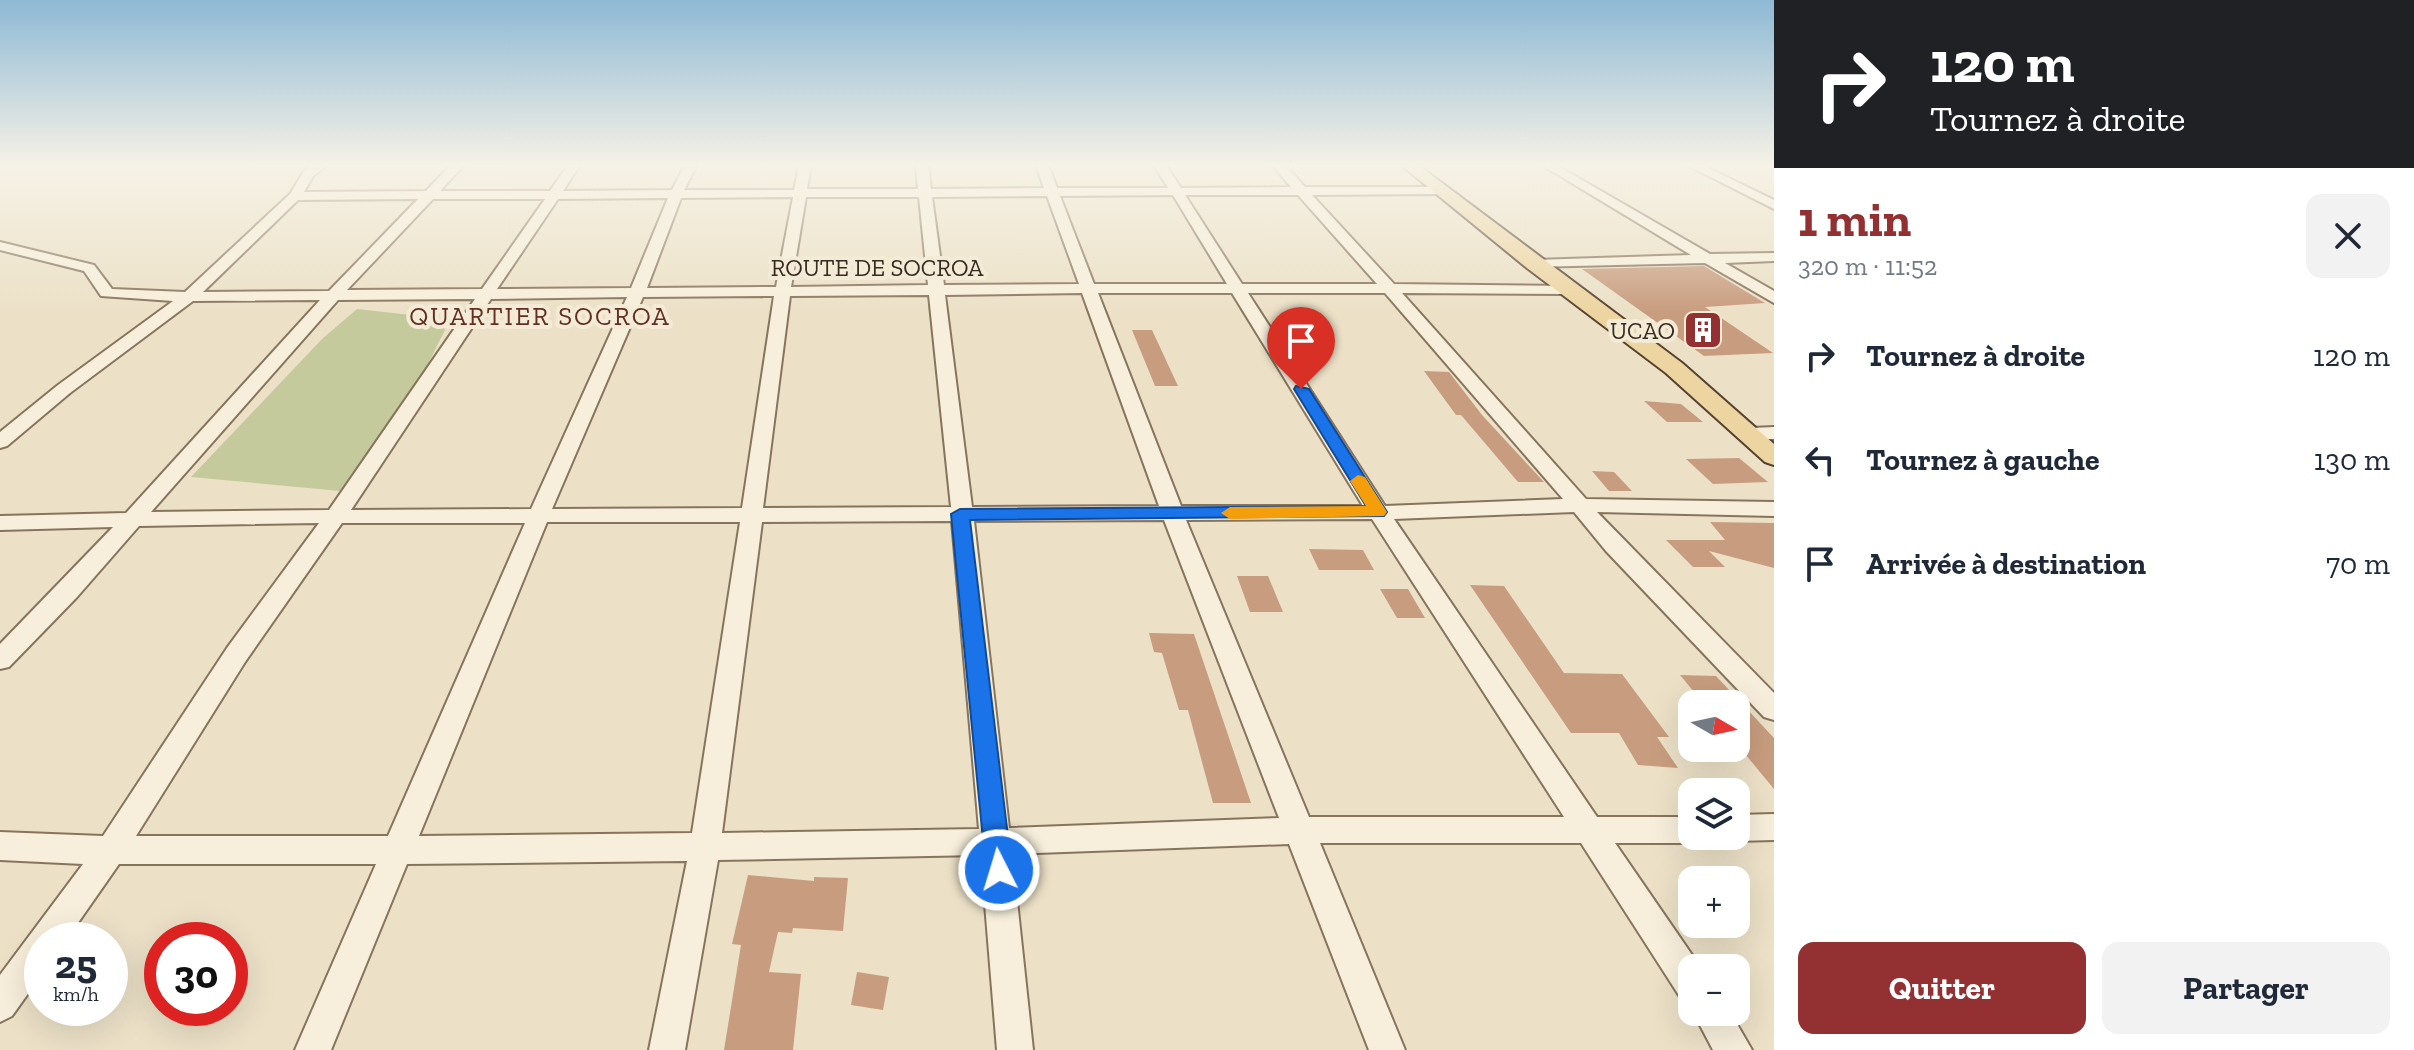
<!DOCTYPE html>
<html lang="fr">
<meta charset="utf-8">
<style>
body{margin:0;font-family:"Zilla Slab",serif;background:#f2f2f3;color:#1f2937;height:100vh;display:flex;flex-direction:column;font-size:30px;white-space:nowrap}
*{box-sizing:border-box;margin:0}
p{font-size:26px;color:#747a83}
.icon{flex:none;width:44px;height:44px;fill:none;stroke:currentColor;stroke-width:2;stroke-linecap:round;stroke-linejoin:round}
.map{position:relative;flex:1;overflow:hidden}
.details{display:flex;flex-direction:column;background:#fff;width:640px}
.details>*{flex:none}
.top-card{background:#202124;color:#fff;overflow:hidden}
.needle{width:52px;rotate:99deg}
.tools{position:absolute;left:1678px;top:690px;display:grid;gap:16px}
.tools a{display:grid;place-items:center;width:72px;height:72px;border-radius:16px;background:#fff;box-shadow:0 8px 32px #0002;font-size:40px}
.speed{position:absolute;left:24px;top:922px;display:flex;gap:16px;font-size:40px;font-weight:700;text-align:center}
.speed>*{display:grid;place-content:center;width:104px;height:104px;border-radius:50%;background:#fff;box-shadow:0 8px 32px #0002;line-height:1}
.speed small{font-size:20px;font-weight:400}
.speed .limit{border:12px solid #d22;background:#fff;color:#111}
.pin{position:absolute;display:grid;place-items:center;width:68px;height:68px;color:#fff;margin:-82px -34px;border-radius:50% 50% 50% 0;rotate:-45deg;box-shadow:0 0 8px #0007}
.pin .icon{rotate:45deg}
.me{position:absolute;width:88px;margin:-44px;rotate:355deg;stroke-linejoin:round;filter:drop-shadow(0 0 6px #0008)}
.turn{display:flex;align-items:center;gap:28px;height:168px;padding:0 24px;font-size:36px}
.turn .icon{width:104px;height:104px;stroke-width:2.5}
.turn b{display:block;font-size:56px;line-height:68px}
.round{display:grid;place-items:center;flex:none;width:84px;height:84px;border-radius:16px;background:#f2f2f3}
.head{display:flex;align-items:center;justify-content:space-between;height:136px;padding:0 24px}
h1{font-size:48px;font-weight:700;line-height:60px;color:#933032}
.cta{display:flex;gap:16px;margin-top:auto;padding:16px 24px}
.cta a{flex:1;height:92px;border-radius:16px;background:#933032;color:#fff;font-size:32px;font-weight:700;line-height:92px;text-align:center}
.cta a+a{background:#f2f2f3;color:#1f2937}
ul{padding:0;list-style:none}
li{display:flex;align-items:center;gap:24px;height:104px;padding:0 24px}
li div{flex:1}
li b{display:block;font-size:30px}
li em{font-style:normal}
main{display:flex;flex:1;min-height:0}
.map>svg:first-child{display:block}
.green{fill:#c5ca9c}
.building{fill:#c89d7f}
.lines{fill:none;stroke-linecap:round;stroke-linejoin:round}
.minor-casing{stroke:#87745d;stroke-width:4}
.major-casing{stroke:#564231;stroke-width:4}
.minor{fill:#f7efdb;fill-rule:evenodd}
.major{fill:#edd5a2;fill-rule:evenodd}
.route{fill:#1a73e8;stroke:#114b97;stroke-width:2}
.slow{fill:#f59e0b}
.labels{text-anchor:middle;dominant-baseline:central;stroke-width:8;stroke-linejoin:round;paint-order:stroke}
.far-street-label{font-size:24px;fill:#382c20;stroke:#f4ebd7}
.far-poi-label{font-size:24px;fill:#382c20;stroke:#f4ebd7;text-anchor:end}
.far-neighbourhood-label{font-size:26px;letter-spacing:2px;fill:#632f22;stroke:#f4ebd7}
</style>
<main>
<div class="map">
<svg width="1774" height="1050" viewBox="0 0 1774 1050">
<rect width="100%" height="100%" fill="#ece1c7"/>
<path class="green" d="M357,309l81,9 7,12 -27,54 -78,107 -149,-14 131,-138z"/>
<path class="building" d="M1704,266l61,37 -60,4 68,46 -69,3 -122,-87z
M1132,330h20l26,56h-23z
M1424,371l25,1 33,43 62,67h-26l-57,-67h-5z
M1644,401l37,3 22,18h-36z
M1739,458l29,24 -55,2 -27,-25z
M1592,471l22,1 18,19h-23z
M1710,522l64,1v45l-65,-17 16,16h-32l-27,-27h59z
M1309,549l54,1 11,20h-55z
M1237,576h31l15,36h-33z
M1470,585l34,1 60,87 58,1 47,63h-12l21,31 -40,-3 -19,-32h-48z
M1380,589h28l17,29h-28z
M1149,633l45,1 57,169h-38l-25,-93h-9l-17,-57 -8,-1z
M1680,675l36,1 58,62v51l-38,-46v-39h-32z
M748,875l66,6v-4l34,1 -5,53 -50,-3 -1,5 -14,-1 -9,40 32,2 -8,76h-69l17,-105 -9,-1z
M857,972l32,5 -6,33 -32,-5z"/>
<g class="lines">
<g class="minor-casing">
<path id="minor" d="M313,165h14l-14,11 -9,16 122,-1 25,-26h13l-24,26h110l18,-26h12l-17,26 109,-1 13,-25h12l-13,25h110l5,-25h12l-4,24h111l-2,-24h12l3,24 113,-1 -8,-23h12l9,23h111l-14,-23h12l15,23 110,-1 -19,-22h13l20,22h142v6l-5,1 -130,1 82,89 177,2v6l-5,2 -164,-1 184,206 188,3v14l-177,-4 177,181v27l-10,-3 -158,-166 -32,-39 -180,7 203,298h95v19h12l-12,7h-77l86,125h-9v34l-12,-5 -99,-154h-261l85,207h-36l-80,-206 -277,10 21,196h-36l-16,-195 -263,5 -33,190h-36l38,-189 -280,3 -76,186h-36l81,-186h-257l-53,76h-24v34l-30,42 -12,6v-47l83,-111 -83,-4v-28l103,4 124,-188 92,-125 -180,3 -62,71 -68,70 -9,2v-25l113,-117 -113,3v-14l126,-3 194,-213 -127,1 -123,92 -63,53 -7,2v-16l58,-47 115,-84 -72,-5 -17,-25 -84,-21v-8l94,23 18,24 73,3 105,-98 14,-23zM1173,195l54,89h-133l-34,-88zM1185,195h113l79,89h-135zM1047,196l32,88 -135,1 -12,-88zM793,197l-17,90 -129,1 34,-90zM806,197h113l9,88 -137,2zM668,198l-37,90 -134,1 61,-90zM418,199l-89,92 -126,1 95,-92zM433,199h112l-63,90 -135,1zM1082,293l77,213 -187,1 -27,-212zM1098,293h134l131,213h-182zM1248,293h137l178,206 -178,7zM929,295l22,212 -188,1 27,-212zM774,296l-32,212 -190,1 91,-212zM627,297l-96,212 -180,1 140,-211zM475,299l-146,211 -178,2 187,-212zM1372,519l192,298h-255l-123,-297zM1164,520l115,298 -270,10 -35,-307zM952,521l27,308 -257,4 40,-311zM547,522h193l-48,311 -273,3zM342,523h183l-137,313h-252l109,-174z
M1542,165h14l154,89 64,-1v8l-49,2 49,28v12l-69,-40 -176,4 -2,-3 7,-4 157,-5z
M1687,165h15l72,35v9z
M1774,427v12l-23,1 -10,-6 10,-6z
M1774,814v26l-38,1 -11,-5h11v-21z
M1692,1010l38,2 22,38h-39z"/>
</g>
<g class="major-casing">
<path id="major" d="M1401,165h17l264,198 92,81v21l-9,-3 -99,-89 -139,-105z"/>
</g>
<use href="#minor" class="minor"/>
<use href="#major" class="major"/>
</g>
<linearGradient id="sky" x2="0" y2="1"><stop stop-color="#8eb9d5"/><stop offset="0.53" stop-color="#f6f2e6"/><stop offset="1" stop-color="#f6f2e6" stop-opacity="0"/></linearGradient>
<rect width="1774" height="312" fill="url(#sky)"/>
<path class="route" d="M1296,386l13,3 78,123 -3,4 -414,4 42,350 -4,8 -9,4 -9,-4 -4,-8 -35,-356 9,-5 406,-3 -72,-117z"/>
<path class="slow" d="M1358,475l7,2 22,35 -3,4 -154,3 -9,-6 9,-6 136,-1 -16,-25z"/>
<defs>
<g id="building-square" transform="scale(2)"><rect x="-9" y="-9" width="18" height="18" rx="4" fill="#933032" stroke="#f4ebd7"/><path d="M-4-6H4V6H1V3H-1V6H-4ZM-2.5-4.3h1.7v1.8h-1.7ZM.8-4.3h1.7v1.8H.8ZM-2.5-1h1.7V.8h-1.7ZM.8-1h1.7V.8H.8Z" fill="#fff"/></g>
</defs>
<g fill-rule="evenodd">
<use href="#building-square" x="1703" y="330"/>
</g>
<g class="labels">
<g class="far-street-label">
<text x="877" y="267">ROUTE DE SOCROA</text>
</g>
<g class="far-poi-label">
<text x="1675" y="330">UCAO</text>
</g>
<g class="far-neighbourhood-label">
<text x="540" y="316">QUARTIER SOCROA</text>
</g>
</g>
</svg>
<div class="tools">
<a><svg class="needle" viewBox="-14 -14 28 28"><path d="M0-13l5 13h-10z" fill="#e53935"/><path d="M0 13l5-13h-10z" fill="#747a83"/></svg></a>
<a><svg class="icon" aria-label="layers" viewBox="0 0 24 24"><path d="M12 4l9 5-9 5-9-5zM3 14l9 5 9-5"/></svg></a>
<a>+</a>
<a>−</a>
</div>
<div class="speed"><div>25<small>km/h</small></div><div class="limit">30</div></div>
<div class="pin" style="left:1301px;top:389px;background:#d93025"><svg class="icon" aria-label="arrive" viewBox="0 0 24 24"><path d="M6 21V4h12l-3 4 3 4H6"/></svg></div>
<svg class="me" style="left:999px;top:870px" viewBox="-20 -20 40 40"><circle r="17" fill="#1a73e8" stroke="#fff" stroke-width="3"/><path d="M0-11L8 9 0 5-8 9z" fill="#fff"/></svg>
</div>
<section class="details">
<div class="top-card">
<div class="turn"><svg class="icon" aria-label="right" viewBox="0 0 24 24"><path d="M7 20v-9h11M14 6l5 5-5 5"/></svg><div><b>120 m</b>Tournez à droite</div></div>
</div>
<div class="head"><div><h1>1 min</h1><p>320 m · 11:52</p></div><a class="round"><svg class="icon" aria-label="close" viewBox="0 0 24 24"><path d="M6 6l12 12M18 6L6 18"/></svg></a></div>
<ul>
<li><svg class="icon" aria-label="right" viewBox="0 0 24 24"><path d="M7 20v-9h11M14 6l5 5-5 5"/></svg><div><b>Tournez à droite</b></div><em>120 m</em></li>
<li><svg class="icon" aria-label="left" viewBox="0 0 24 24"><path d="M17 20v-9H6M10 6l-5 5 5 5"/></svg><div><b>Tournez à gauche</b></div><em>130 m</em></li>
<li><svg class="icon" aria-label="arrive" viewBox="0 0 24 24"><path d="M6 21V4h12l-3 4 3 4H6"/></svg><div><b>Arrivée à destination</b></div><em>70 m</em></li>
</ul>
<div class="cta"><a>Quitter</a><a>Partager</a></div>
</section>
</main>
